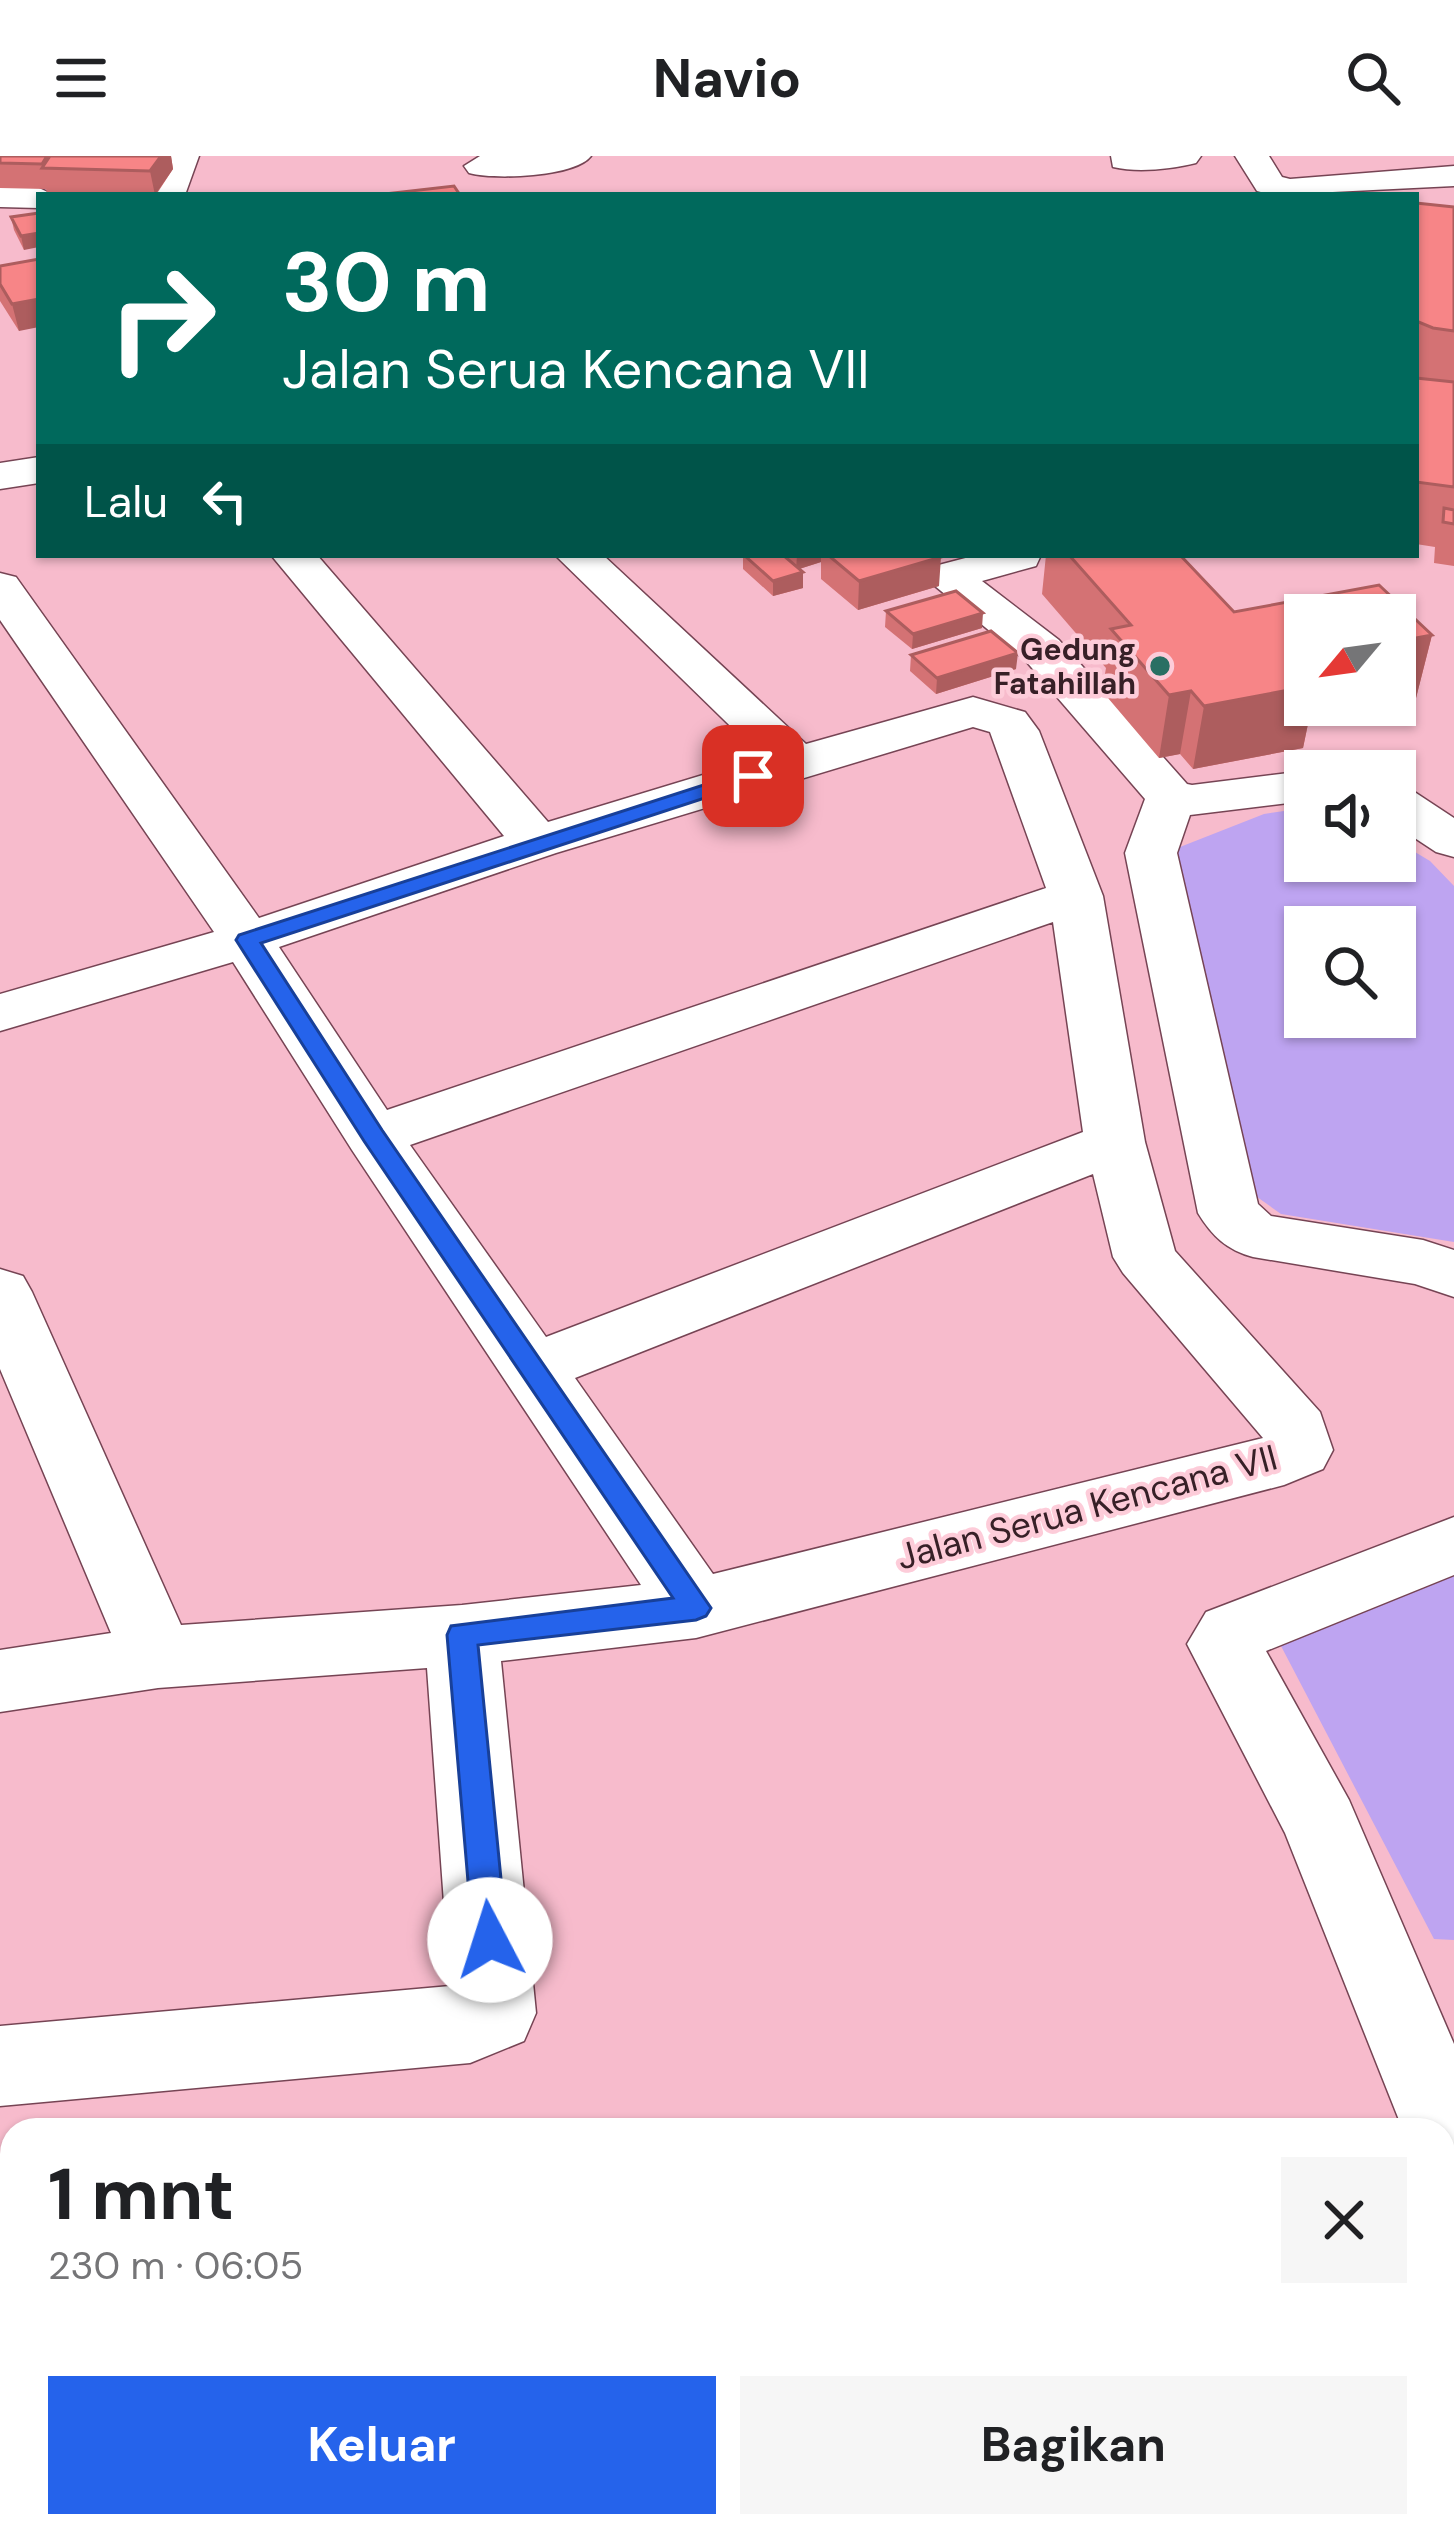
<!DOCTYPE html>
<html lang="id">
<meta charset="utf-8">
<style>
body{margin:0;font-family:"DM Sans",sans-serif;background:#f6f6f6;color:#202124;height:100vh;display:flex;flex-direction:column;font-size:45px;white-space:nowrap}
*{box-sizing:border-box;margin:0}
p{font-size:39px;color:#757577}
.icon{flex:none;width:66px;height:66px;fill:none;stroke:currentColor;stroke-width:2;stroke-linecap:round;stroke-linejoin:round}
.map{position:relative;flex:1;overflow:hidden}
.side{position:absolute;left:0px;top:1962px;width:1455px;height:420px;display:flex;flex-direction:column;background:#fff;border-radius:36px 36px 0 0;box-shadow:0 3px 9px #0004}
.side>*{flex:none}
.top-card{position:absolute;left:36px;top:36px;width:1383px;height:366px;border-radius:0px;box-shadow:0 3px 9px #0004;background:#00695c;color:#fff;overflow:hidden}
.needle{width:78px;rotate:241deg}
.tools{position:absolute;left:1284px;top:438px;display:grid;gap:24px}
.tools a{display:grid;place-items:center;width:132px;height:132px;border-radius:0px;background:#fff;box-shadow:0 3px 9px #0004;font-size:60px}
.pin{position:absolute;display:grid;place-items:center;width:102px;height:102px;color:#fff;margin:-51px;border-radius:24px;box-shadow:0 6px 18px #0006}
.me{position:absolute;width:132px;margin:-66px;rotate:355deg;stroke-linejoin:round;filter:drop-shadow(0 0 9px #0008)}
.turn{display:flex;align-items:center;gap:42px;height:252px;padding:0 48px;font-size:54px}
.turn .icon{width:156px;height:156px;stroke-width:2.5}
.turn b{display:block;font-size:84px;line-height:102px}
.then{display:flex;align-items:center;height:114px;padding:0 48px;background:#0003;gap:24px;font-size:45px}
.round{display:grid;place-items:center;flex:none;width:126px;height:126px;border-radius:0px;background:#f6f6f6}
.summary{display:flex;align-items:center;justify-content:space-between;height:204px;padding:0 48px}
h1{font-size:72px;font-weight:700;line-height:90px}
.action{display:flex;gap:24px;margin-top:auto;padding:24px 48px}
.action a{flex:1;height:138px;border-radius:0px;background:#2563eb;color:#fff;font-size:48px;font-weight:700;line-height:138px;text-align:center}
.action a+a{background:#f6f6f6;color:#202124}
header{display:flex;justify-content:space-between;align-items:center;height:156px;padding:0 48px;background:#fff;font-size:54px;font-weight:700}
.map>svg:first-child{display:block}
.water{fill:#bea4f1;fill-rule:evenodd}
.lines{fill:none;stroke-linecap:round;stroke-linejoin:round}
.minor-casing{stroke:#764454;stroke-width:3}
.minor{fill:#fff;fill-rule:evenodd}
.wall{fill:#d47274}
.shaded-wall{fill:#ad5d5e}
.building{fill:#f78587;stroke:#ad5d5e;stroke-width:3}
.route{fill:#2563eb;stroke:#184099;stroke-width:3}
.poi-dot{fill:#296f63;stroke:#fdccd9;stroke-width:4.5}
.labels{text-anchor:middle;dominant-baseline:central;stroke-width:9;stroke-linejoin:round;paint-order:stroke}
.far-poi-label{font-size:30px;font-weight:bold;fill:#372027;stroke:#fdccd9;text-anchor:end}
.street-label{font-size:36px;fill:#372027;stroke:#fdccd9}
</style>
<header><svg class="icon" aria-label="menu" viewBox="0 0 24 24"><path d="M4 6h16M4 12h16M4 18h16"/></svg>Navio<svg class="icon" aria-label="search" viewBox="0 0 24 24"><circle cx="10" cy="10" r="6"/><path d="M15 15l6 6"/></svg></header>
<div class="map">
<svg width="1454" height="2382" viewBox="0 0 1454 2382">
<rect width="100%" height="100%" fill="#f7bbcc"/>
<path class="water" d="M1305,652v53h90v-21l35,21 24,25v356l-173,-28 -31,-22 -77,-322 7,-23 84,-33zM1305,771h90v90h-90z
M1454,1415v369l-20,-1 -153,-293z"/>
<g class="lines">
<g class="minor-casing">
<path id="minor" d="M165,0h34l-14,39h-34z
M480,0h111c-16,21 -97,24 -122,17l-5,-7z
M1111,0h90l-5,7c-25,6 -58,10 -83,4z
M1235,0h34l13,21 8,2 164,-13v20l-182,9 -15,-4z
M0,31l39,1 15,7h-15v13l-39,-1z
M39,301v26l-39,6v-26z
M271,399h46l231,267 214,-65 -207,-202h48l203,189 167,-47 52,15 14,19 64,165 42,246 30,109 145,161 13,38 -10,19 -39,16 -588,153 -195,23 35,352 -12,28 -54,22 -470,43v-80l450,-40 -23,-318 -269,20 -158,24v-62l111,-17 -111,-264v-100l23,7 9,16 149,333 281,-20 179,-20 -289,-435 -119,-188 -233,69v-37l214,-62 -214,-312v-47l16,4 243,341 245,-82zM973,571l17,5 56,156 -659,222 -108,-163 277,-94zM1053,766l30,210 -537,205 -136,-192zM1093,1018l20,83 10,16 140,165 -550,136 -138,-196z
M977,399h64l-5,11 -54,15 77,59 128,144 5,1 113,-14h1l-1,30 -115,14 -13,38 81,351 13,12 152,24 31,10v47l-39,-13 -162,-27c-26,-7 -41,-21 -55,-44l-73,-360 20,-54 -120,-139 -101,-83 7,-10z
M1395,631l18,4 41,27v39l-18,-5 -41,-27z
M1454,1361v58l-188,76 83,149 105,244v235l-11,1v-90l10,-1 -10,-4v-55h-40l-118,-297 -98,-189 19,-32z
M220,2370h112l-5,12h-112z
M707,2370h98l5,12h-98z"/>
</g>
<use href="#minor" class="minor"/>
</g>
<path class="wall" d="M0,0h171l2,13 -17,26 -109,-2 -1,-4 -46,-1z
M1416,47l38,4v359l-20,-3 1,-16 -19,-3z
M39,57l-15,37 -10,-20 -3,-13z
M39,103l-20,72 -19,-30v-35z
M743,399h196v31l-81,24 -37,-31v-17l-22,7 4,3v16l-30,8 -30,-27z
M1046,399h134l54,57 145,-27 53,50 -16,63 -21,4v-87h-90v90h74l-70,14 -6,29 -110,21 -13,-15 -21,4 -57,-67 4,-23 -64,-74z
M886,455l96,17 -70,21 -27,-22z
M911,499l105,14 -80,25 -26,-23z
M843,2370h549l4,12h-550z
M1408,2370h35l11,12h-42z"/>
<path class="shaded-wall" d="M161,0h10l2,13 -18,26 -5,-24z
M39,77v14l-15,3 -3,-14z
M39,143v28l-20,4 -7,-27z
M797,399h24v7l-25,8z
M941,401l-2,29 -81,24 1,-29z
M803,416v16l-30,8v-15z
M983,457l-1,15 -70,21 1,-15z
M1432,479l-16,63 -21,4v-60z
M1018,497l-2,16 -80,25 1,-16z
M1305,503v46h74l-70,14 -6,29 -110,21 11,-63 91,-45z
M1191,535l-11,63 -21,4 10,-63z"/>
<path class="building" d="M0,0h47l-5,8 -42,-1z
M50,0h111l-11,15 -108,-3z
M454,30l6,9h-84z
M1416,47l38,4v124l-21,-3 -17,-7z
M39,57v20l-18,3 -10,-19z
M39,103v40l-27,5 -12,-20v-18z
M1416,222l38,4v105l-38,-5z
M1444,352l10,2v14l-11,-2z
M744,399h39l20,17 -30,9z
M828,399h111l2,2 -82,24z
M1069,399h111l54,57 145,-27 53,50 -37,7v-27h-90v44l-10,2 10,11v15l-101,19 -13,-15 -22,4 -58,-66 20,-4z
M956,435l27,22 -70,21 -27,-23z
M991,475l27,22 -81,25 -26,-23z
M1454,2208v174h-31l-4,-12h24v-160z
M857,2370h535l4,12h-536z"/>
<path class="route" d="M753,613l7,2v9l-499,163 121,187 329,478 -5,8 -10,4 -218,25 29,295 -5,11 -12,4 -12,-4 -5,-11 -26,-305 4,-9 222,-28 -309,-457 -128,-201 3,-5z"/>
<circle class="poi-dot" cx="1160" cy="510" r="12"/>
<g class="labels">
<g class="far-poi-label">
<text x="1136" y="493">Gedung<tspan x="1136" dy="34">Fatahillah</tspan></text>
</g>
<g class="street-label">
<text transform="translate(1087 1351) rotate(-15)">Jalan Serua Kencana VII</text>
</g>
</g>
</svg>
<div class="tools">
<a><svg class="needle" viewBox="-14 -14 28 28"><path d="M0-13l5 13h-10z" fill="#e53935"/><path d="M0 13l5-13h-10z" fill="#757577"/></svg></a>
<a><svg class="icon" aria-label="sound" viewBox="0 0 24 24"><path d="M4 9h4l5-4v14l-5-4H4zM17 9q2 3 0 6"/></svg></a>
<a><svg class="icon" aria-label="search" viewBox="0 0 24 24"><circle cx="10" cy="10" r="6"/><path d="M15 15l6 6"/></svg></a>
</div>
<div class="pin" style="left:753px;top:620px;background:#d93025"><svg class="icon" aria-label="arrive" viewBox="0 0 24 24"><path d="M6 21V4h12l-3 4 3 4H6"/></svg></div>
<svg class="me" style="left:490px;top:1784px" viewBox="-20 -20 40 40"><circle r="19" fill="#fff"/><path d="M0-13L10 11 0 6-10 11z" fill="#2563eb"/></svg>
<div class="top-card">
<div class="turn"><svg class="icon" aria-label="right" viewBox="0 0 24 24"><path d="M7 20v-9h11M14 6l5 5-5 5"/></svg><div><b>30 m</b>Jalan Serua Kencana VII</div></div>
<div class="then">Lalu<svg class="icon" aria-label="left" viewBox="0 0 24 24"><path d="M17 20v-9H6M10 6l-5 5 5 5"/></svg></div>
</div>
<section class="side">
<div class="summary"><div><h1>1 mnt</h1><p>230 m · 06:05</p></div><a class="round"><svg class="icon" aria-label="close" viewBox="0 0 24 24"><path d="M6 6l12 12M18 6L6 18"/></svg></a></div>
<div class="action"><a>Keluar</a><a>Bagikan</a></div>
</section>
</div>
